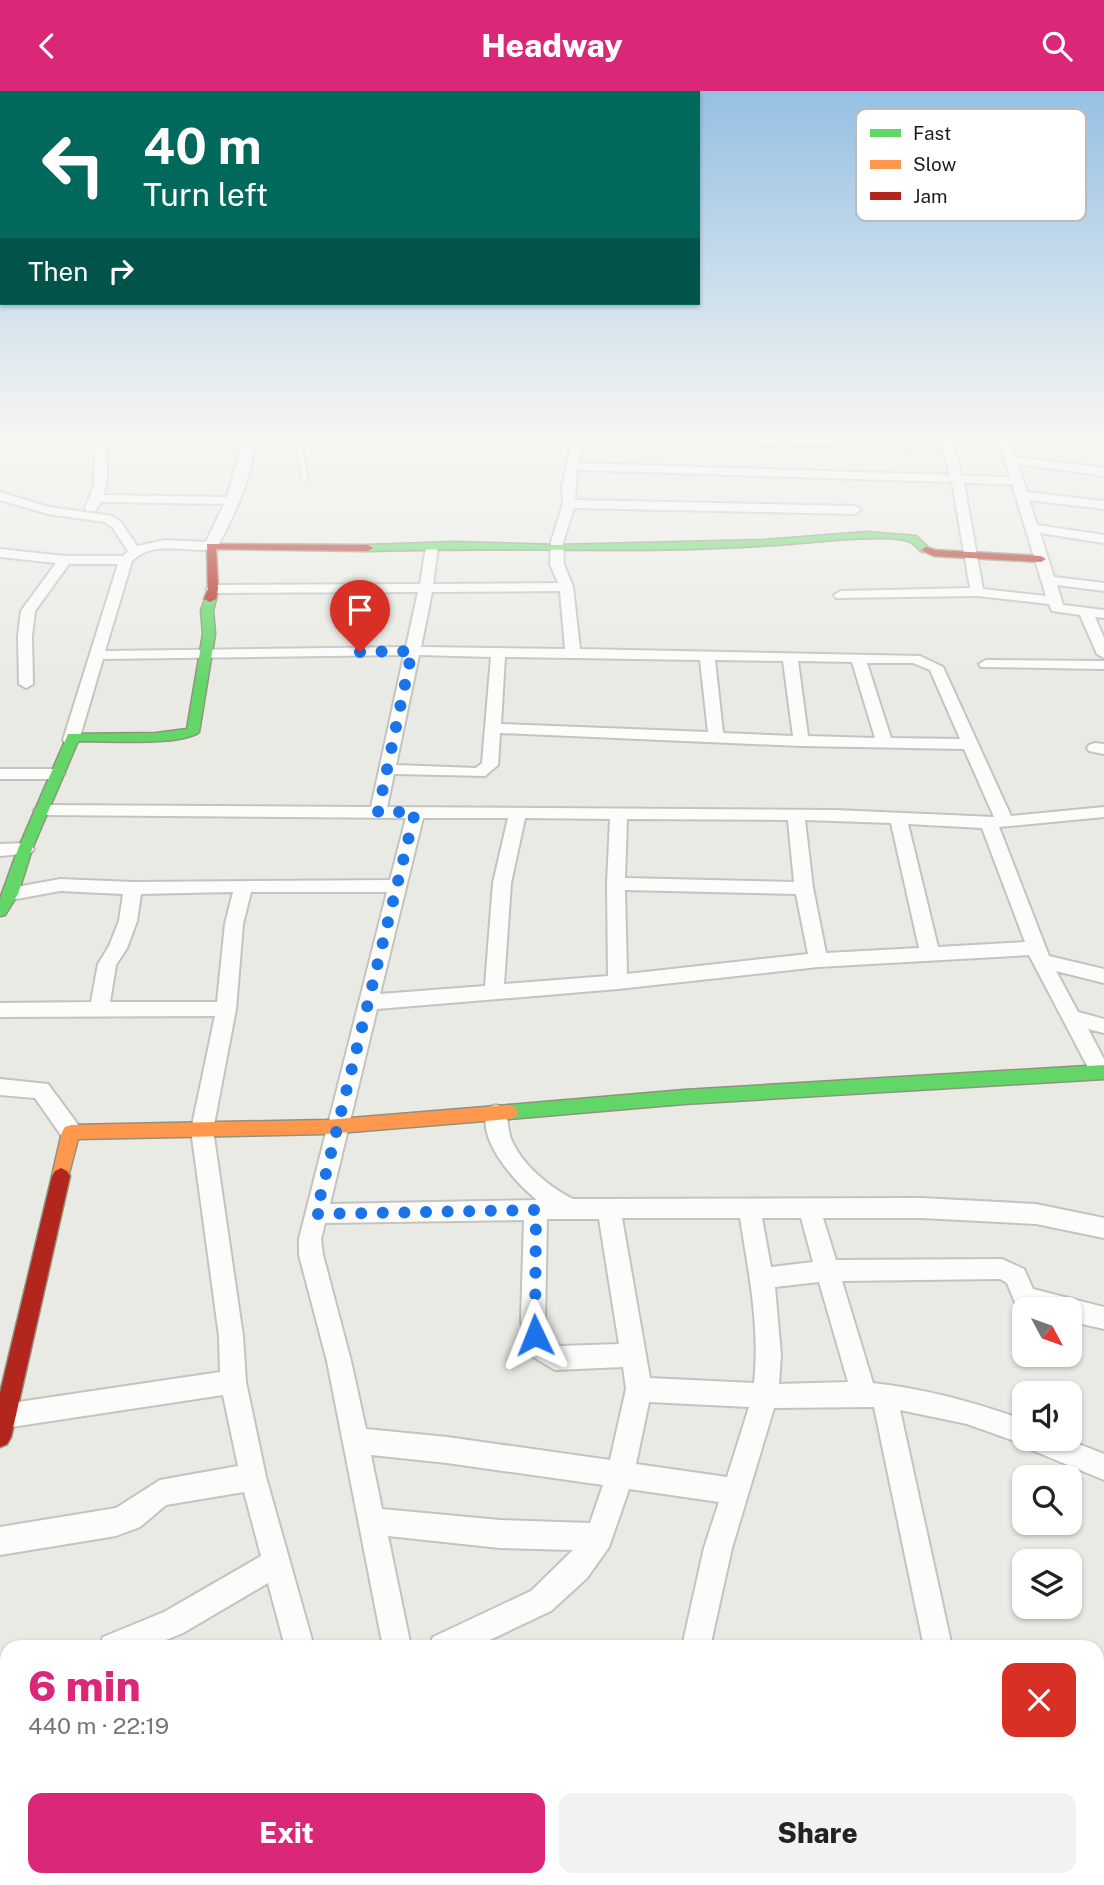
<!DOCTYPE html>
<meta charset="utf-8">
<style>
body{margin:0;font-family:"Public Sans",sans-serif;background:#f2f2f2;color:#222;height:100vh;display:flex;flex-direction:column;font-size:26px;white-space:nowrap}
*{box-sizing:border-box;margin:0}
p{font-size:23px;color:#767676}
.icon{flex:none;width:38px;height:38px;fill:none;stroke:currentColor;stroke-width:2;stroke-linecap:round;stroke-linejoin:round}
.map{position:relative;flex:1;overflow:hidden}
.panel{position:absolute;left:0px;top:1549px;width:1104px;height:247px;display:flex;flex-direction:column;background:#fff;border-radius:21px 21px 0 0;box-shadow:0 2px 5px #0004}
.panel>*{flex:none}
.top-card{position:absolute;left:0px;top:0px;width:700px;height:214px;box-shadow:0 2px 5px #0004;background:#00695c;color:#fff;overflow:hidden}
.needle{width:46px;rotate:131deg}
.controls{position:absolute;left:1012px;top:1206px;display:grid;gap:14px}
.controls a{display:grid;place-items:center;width:70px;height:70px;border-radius:14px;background:#fff;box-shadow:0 2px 5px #0004;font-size:35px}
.pin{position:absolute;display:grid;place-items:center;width:60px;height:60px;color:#fff;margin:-72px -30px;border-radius:50% 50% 50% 0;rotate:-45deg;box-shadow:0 0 7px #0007}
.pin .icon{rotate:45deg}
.me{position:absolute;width:77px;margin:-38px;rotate:358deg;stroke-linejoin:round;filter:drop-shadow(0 0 5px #0008)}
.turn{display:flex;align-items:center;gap:24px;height:147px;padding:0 28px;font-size:32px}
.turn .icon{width:91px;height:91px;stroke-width:2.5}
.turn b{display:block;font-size:49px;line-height:60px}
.then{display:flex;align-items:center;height:66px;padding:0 28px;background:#0003;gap:14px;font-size:26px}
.round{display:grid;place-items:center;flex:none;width:74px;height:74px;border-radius:14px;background:#f2f2f2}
.overview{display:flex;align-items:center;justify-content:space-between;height:119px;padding:0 28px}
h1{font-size:42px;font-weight:800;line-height:52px;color:#db2777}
.primary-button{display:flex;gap:14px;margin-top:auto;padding:14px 28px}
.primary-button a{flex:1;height:80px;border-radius:14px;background:#db2777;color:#fff;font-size:28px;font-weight:800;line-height:80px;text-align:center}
.primary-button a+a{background:#f2f2f2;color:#222}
header{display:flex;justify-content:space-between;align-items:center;height:91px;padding:0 28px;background:#db2777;color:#fff;font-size:32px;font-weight:800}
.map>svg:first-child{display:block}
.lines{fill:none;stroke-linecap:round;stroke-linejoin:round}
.lane-casing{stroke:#c3c3c1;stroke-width:3}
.street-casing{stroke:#c3c3c1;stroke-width:4}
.fast-casing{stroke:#8f937e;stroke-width:3}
.slow-casing{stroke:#8f937e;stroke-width:3}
.jam-casing{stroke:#8f937e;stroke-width:3}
.lane{fill:#fcfcfb;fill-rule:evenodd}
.street{fill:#fcfcfb;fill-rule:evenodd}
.fast{fill:#63d668;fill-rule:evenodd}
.slow{fill:#ff974d;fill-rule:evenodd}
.jam{fill:#b3261e;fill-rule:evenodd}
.route{stroke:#1a73e8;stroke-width:12;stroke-dasharray:0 21.6}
.key{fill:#fff;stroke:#bbb;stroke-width:2}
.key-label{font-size:19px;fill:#1c1c1c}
</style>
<header><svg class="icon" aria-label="back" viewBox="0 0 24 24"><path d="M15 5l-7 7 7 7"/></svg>Headway<svg class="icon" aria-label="search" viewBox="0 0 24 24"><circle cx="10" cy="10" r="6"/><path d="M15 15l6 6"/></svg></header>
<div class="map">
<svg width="1104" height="1794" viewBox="0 0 1104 1794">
<rect width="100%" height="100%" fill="#eaeae5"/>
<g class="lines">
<g class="lane-casing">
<path id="lane" d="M305,341h6l-8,20 5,27 -3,2 -3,-2 -5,-27z"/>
</g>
<g class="street-casing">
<path id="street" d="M24,341h11l-4,7 -4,1 -6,-3z
M574,341h11l-6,31 371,12 -7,-25 -219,-6 -6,-3 6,-3 218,5 -3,-7 -12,-1 -6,-3h86l9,25 88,11v8l-86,-12 9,28 77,9v8l-75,-9 8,25 67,10v8l-64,-10 14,44 50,6v8l-47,-6 6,20 41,5v8l-9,-1 9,21v20l-7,-4 -17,-39 -28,-4 -3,-7 -72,-8 -141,2 -2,-3 7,-4 129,-3 -18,-106 -375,-12 -2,30 280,6 6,4 -6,4 -281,-6 -11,34 1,22 9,23 7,62 340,7 23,11 68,149 93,-9v10l-105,10 50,129 55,13v14l-48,-12 22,41 26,7v14l-16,-4 16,30v19l-11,-1 -64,-122 -211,12 -200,22 -241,20 -47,195 207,-4c-21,-17 -64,-63 -48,-93l7,-2 7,2c6,10 4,21 8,32 11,26 38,48 62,60l348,-1 115,6 68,14v20l-68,-14 -115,-6h-98l13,42 166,-1 22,10 9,20 71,18v22l-35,-8v-12h-41l-12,-4 -9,-22 -7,-4 -158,2 31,102c53,6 101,19 151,37v19h42l38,15v26l-77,-32 -1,-3 -59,-21 -67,-14 52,237h-28l-50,-240 -100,1 -42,140 -22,99h-28l22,-99 15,-46 -90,-13 -20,58 -22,31 -36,33 -76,36h-46l4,-10 98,-46 42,-41 -73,-2 -112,-12 23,111h-28l-56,-286 -28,-106v-16l88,-347h-136l-8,32 -7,85 -23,121 30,206 3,46 20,95 48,170h-29l-17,-64 -85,50 -34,14h-50l4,-10 61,-25 97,-56 -17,-64 -78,13 -26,22 -24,9 -116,19v-28l116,-19 44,-28 78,-14 -15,-71 -218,33 -5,-2v-20l5,-2 215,-32 -1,-36 -28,-206 24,-114 -215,1v-14l91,-1 7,-38 11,-18 10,-25 4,-27 -63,-3 -49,9 -9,-6 9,-6 49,-9 73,3 257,-2 16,-62 -364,-3 -8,-5 8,-5 329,2 33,-152 -301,4 -24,81 -2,3h-12l-2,-3 55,-176h-49l-34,47 -3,25 1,48 -7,4 -7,-4 -1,-48 3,-25 35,-48 -56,-6v-8l65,7h58l5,-5 -16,-24 -8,-5 -56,-8 -48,-14v-8l49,15 63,9 9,6 16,24 28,-6 41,2 18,-38 -123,-2 -6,9h-8l-2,-3 9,-22 1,-41 6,-3 6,3v33l-3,17 123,2 15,-52 10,-2c6,25 -23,83 -36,106 -29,5 -60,-11 -84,12l-27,90 301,-4 12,-55 -205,1 -7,-4 7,-4 207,-1 6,-37 6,-4 6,4 -5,37 125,-1 -8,-19 1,-22 12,-38 -1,-17zM951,345l47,1 12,40 -48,-1zM964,392l48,1 34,112 -63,-7zM560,500l5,58 -144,-2 11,-55zM419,564l72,2 -9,106 -6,5 -80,-3zM505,566l195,3 8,72 -207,-8zM715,569l68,1 10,75 -70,-3zM798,570l54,1 23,76 -67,-2zM867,572h46l17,7 30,69 -69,-1zM500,642l301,13 163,3 30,68 -158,-7 -449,-3 7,-33 91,2 13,-11zM423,727h85l-15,65 -8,103 -105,8zM525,727l85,1 -3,65 1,92 -104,8 7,-101zM627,728l161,1 6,62 -169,-4zM805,729l86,3 28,125 -93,5 -13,-65zM908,733l74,4 43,114 -87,5zM625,799l171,4 12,60 -181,20zM233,801l-8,32 -8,78h-107l6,-37 11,-17 10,-27 4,-27zM622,1127h118c9,56 20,109 14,165l-104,-5zM762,1127h39l12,44 -42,5zM547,1128h52l20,125 -60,2 -9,-6 -5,-19zM524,1129l-3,101 9,34 25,15 68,-3 3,22 -16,71 -163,-23 -81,-8 -15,-68 -28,-106 -2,-16 4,-16zM819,1191l29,100 -69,2 2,-29 -6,-68zM649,1311l100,5 -22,70 -91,-13zM371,1364l76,8 156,22 -13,38 -90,-3 -118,-11z
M986,569l118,1v8l-123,-2 -2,-3z
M1095,652l9,1v10l-15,-3 -2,-3 2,-3z
M0,678h57l8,5 -8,5h-57z
M25,752l6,2 3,4 -3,4 -31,3v-12z
M0,988l48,5 31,42 3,6 -3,6 -8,3 -8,-3 -28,-40 -35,-3z
M7,1575v30l-7,3v-30z
M174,1788h35l-2,6h-35z
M348,1788h32l2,6h-32z
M469,1788h32l2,6h-32z
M653,1788h32l1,6h-32z
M947,1788h45l2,6h-49z"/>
</g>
<g class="fast-casing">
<path id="fast" d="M867,441l49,4 15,14 -9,2c-3,-3 -8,-8 -12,-10 -18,-9 -98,0 -122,2 -139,11 -280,2 -420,7l-5,-3 5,-3 87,-3 102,3 207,-5z
M206,506l10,2 -3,11 2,24 -16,98c-17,14 -96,9 -121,9l-46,108 -14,45 -13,21 -5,1v-17l18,-50 50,-115 88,-1 31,-4 16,-95 -2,-24z
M1104,974v14l-420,25 -175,15 -6,-2 -3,-5 3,-5 6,-2 175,-15z"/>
</g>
<g class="slow-casing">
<path id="slow" d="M509,1014l6,2 3,5 -3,5 -6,2 -183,15 -248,5 -11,42 -6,3 -6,-3 -3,-5 10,-44 3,-5 6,-2 255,-5z"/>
</g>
<g class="jam-casing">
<path id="jam" d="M207,453l161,1 5,3 -5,3 -152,-2 2,40 -2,10 -6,3 -6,-3 4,-10z
M926,456l9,3 106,6 5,3 -5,3 -107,-6 -13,-6z
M61,1077l6,3 3,5 -59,261 -4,7 -7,3v-54l52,-217 3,-5z"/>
</g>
<use href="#lane" class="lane"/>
<use href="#street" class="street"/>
<use href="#fast" class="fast"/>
<use href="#slow" class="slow"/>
<use href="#jam" class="jam"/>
</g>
<linearGradient id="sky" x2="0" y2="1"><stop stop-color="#95c0e3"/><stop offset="0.58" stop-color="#f6f6f3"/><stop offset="1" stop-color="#f6f6f3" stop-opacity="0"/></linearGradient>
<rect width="1104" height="592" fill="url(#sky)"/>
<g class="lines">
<path class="route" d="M360,561l52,-1 -34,161h37l-99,402 220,-4 -1,125"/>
</g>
<rect x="856" y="18" width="230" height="112" rx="10" class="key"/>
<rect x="870" y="38" width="31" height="8" fill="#63d668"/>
<rect x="870" y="69" width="31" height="9" fill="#ff974d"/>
<rect x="870" y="101" width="31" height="8" fill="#b3261e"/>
<g class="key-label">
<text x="913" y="49">Fast</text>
<text x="913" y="80">Slow</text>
<text x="913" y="112">Jam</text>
</g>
</svg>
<div class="controls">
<a><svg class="needle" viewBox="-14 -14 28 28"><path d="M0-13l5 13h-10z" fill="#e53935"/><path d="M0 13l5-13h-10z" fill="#767676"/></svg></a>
<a><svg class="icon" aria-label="sound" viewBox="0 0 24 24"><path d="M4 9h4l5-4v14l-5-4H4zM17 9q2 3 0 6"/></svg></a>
<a><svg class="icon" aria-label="search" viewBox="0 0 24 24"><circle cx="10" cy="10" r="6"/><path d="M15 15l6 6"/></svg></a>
<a><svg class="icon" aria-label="layers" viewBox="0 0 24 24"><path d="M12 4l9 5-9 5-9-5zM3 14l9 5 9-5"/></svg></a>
</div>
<div class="pin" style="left:360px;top:561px;background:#d93025"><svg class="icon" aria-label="arrive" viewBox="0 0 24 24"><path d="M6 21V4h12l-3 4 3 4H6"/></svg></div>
<svg class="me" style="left:535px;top:1244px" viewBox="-20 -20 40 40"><path d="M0-17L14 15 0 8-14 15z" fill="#1a73e8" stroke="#fff" stroke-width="4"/></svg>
<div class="top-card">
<div class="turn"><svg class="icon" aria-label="left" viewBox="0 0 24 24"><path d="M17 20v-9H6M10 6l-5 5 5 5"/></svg><div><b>40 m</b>Turn left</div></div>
<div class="then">Then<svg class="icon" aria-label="right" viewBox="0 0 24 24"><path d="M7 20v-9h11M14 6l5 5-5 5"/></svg></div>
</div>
<section class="panel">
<div class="overview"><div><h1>6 min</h1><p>440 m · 22:19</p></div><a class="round" style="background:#d93025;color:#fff"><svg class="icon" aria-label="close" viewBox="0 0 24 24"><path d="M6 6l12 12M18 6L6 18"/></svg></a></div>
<div class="primary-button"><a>Exit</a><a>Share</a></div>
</section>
</div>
